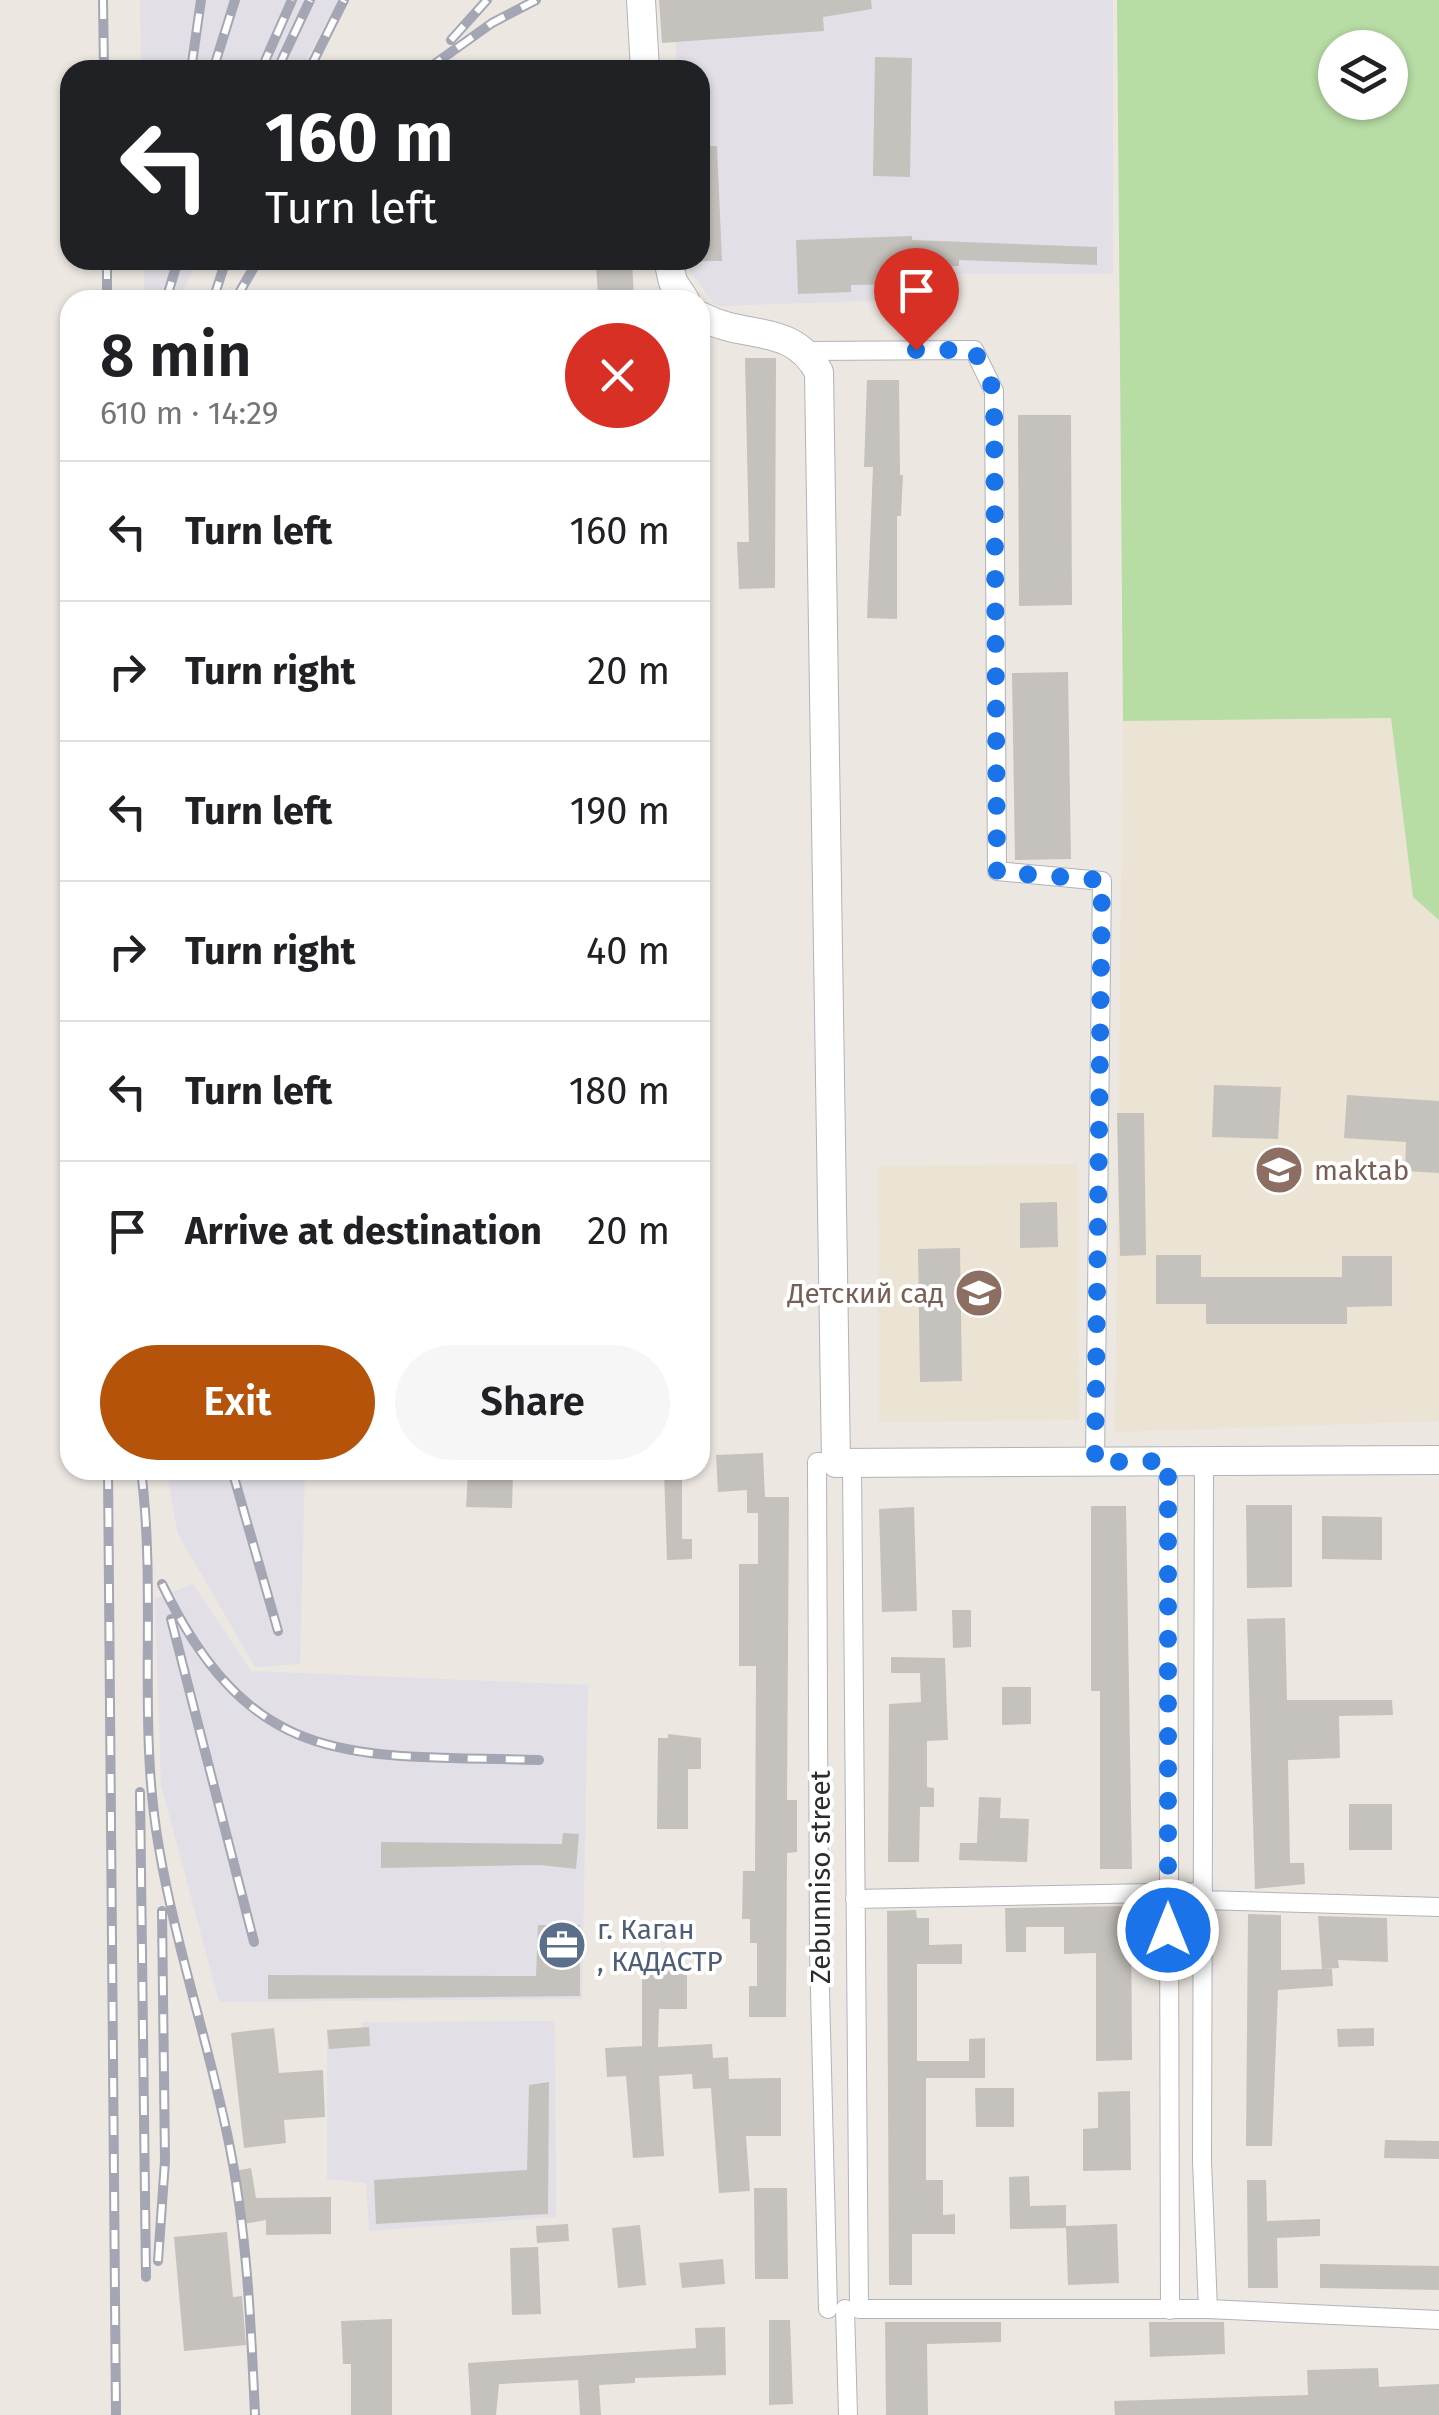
<!DOCTYPE html>
<meta charset="utf-8">
<style>
body{margin:0;font-family:"Fira Sans",sans-serif;background:#f6f6f6;color:#202124;height:100vh;display:flex;flex-direction:column;font-size:38px;white-space:nowrap}
*{box-sizing:border-box;margin:0}
p{font-size:32px;color:#757577}
.icon{flex:none;width:55px;height:55px;fill:none;stroke:currentColor;stroke-width:2;stroke-linecap:round;stroke-linejoin:round}
.map{position:relative;flex:1;overflow:hidden}
.panel{position:absolute;left:60px;top:290px;width:650px;height:1190px;display:flex;flex-direction:column;background:#fff;border-radius:30px;box-shadow:0 2px 8px #0004}
.panel>*{flex:none}
.hud{position:absolute;left:60px;top:60px;width:650px;height:210px;border-radius:30px;box-shadow:0 2px 8px #0004;background:#202124;color:#fff;overflow:hidden}
.tools{position:absolute;left:1318px;top:30px;display:grid;gap:20px}
.tools a{display:grid;place-items:center;width:90px;height:90px;border-radius:50%;background:#fff;box-shadow:0 2px 8px #0004;font-size:50px}
.pin{position:absolute;display:grid;place-items:center;width:85px;height:85px;color:#fff;margin:-102px -42px;border-radius:50% 50% 50% 0;rotate:-45deg;box-shadow:0 0 10px #0007}
.pin .icon{rotate:45deg}
.me{position:absolute;width:110px;margin:-55px;rotate:0deg;stroke-linejoin:round;filter:drop-shadow(0 0 8px #0008)}
.turn{display:flex;align-items:center;gap:35px;height:210px;padding:0 40px;font-size:45px}
.turn .icon{width:130px;height:130px;stroke-width:2.5}
.turn b{display:block;font-size:70px;line-height:85px}
.round{display:grid;place-items:center;flex:none;width:105px;height:105px;border-radius:52px;background:#f6f6f6}
.summary{display:flex;align-items:center;justify-content:space-between;height:170px;padding:0 40px}
h1{font-size:60px;font-weight:600;line-height:75px}
.cta{display:flex;gap:20px;margin-top:auto;padding:20px 40px}
.cta a{flex:1;height:115px;border-radius:60px;background:#b45309;color:#fff;font-size:40px;font-weight:600;line-height:115px;text-align:center}
.cta a+a{background:#f6f6f6;color:#202124}
ul{padding:0;list-style:none}
li{display:flex;align-items:center;gap:30px;height:140px;padding:0 40px;border-top:2px solid #e0e0e0}
li div{flex:1}
li b{display:block;font-size:38px}
li em{font-style:normal}
.map>svg:first-child{display:block}
.industrial{fill:#e2e0e6}
.education{fill:#ebe3d3}
.green{fill:#b7dca4;fill-rule:evenodd}
.building{fill:#c5c1bc}
.lines{fill:none;stroke-linecap:round;stroke-linejoin:round}
.street-casing{stroke:#b1b3bb;stroke-width:20}
.secondary-casing{stroke:#b1b3bb;stroke-width:30}
.street{stroke:#fff;stroke-width:18}
.secondary{stroke:#fff;stroke-width:28}
.rail-casing{stroke:#a4a6b4;stroke-width:10}
.rail{stroke:#fff;stroke-width:6;stroke-dasharray:19;stroke-linecap:butt}
.route{stroke:#1a73e8;stroke-width:18;stroke-dasharray:0 32.4}
.labels{text-anchor:middle;dominant-baseline:central;stroke-width:8;stroke-linejoin:round;paint-order:stroke}
.education-label{font-size:28px;fill:#785e54;stroke:#fff;text-anchor:start}
.street-label{font-size:28px;fill:#2c2c2c;stroke:#fff}
.service-label{font-size:28px;fill:#4e5e75;stroke:#fff;text-anchor:start}
</style>
<div class="map">
<svg width="1439" height="2415" viewBox="0 0 1439 2415">
<rect width="100%" height="100%" fill="#ece7e1"/>
<path class="industrial" d="M140,0h199l-38,70h-160z
M673,0h440v274h-183l-2,25 -212,7 -30,-40v-6h14v-190h-23z
M144,260h55l-21,40h-34z
M166,1470h139l-5,194 -45,3 -77,-133z
M193,1584l58,87 337,14 -6,314 -363,3 -58,-217 -6,-186z
M555,2021l1,196 -187,14 -3,-48 -39,-4v-149l34,-2 1,-6z"/>
<path class="education" d="M1391,718l22,179 26,23v501l-324,11 8,-711z
M1078,1164l1,256 -200,2 -1,-256z"/>
<path class="green" d="M1117,0h322v920l-26,-23 -22,-179 -268,3zM1335,48h55v54h-55z"/>
<path class="building" d="M659,0h212l1,9 -49,8 1,14 -162,12z
M875,57l37,1 -2,119 -37,-1z
M700,146h17l5,115h-22z
M912,236v4l185,7v18l-138,-5v6l-46,1v17l-62,1v7l-53,2 -2,-54z
M632,261l2,39h-36l-2,-37z
M745,358h31l-1,230 -36,1 -2,-47h12z
M867,380h32l1,95h3l-2,41h-4v103l-30,-1 6,-151h-9z
M1018,415h53l1,190 -53,1z
M1068,672l3,187 -56,1 -3,-187z
M1214,1085l67,2 -3,52 -66,-2z
M1347,1095l92,6v72l-34,-2 1,-29 -62,-4z
M1117,1113h27l2,142 -26,1z
M1057,1202l1,45 -38,1v-45z
M960,1248l2,133 -42,1 -2,-133z
M1156,1255h45v22h141v-21h50v50l-45,1v17h-141v-20h-50z
M763,1453l2,44h24l-2,303h10v52l-10,1 -1,164h-37v-31h8v-43h-7v-24h-8l1,-48h12l1,-205h-17v-102h19v-51h-11v-23l-29,2 -2,-37z
M664,1470h18v69h10v20l-25,1z
M468,1472l45,1 -1,35 -46,-1z
M1246,1505h46v82l-45,1z
M1091,1506h35l6,363h-32v-178h-9z
M914,1507l3,104 -35,1 -3,-103z
M1322,1516l60,1v43l-60,-1z
M952,1610h19v37l-18,1z
M1285,1618l2,82h105l1,15 -54,1 1,42 -52,2 2,103h14l1,21 -50,5 -8,-270z
M891,1657l54,1 3,82 -21,1v46l7,1v19h-14l-1,55h-31l1,-158 32,-2 -1,-29h-29z
M1002,1687h29v37l-29,1z
M668,1734l33,4v31h-13v60h-31l1,-91h10z
M979,1797l22,1 -1,20 29,1 -2,43 -68,-2 1,-17h17z
M1349,1804h43v46h-43z
M563,1833l16,1 -3,35 -36,-4 -159,3v-26l181,2z
M1131,1906l1,154 -36,1v-108l-32,1v-27h-38v25h-20l-1,-44z
M916,1910l1,8h12v27l33,-1v20h-45v97h52v-22l16,-1v40h-59v102h17v35l12,-1v20h-43v51h-23l-2,-374z
M1248,1914l33,1v55l41,-1 -4,-53 69,2 1,44 -50,-2 1,8 -16,1h9l1,17 -55,4 -6,156h-26z
M538,1925h42v71l-312,3v-24l268,1z
M642,1967h45v42h-28l-1,38 54,-3 1,14 15,-1 1,22 52,-1v58h-35l4,55 -31,2 -8,-105 -18,1 -1,-15 -33,2 5,80 -31,2 -7,-82 -19,1 -2,-29 37,-2z
M369,2027l1,19 -41,3 -2,-19z
M274,2028l5,45 44,-3 2,47 -41,3 2,23 -42,5 -13,-115z
M1374,2028v18l-36,1 -1,-18z
M549,2082l-1,132 -172,10 -2,-44 153,-10 2,-85z
M975,2088h39v39h-38z
M1130,2091l1,79 -48,1v-42l15,-1v-36z
M1385,2140l54,1v18l-55,-1z
M251,2168l5,30 75,-1v37l-65,1v-15l-22,4 -10,-53z
M1029,2176l1,30 36,-1v23l-56,1 -1,-52z
M1247,2180h19l1,41 53,-2v17l-43,2 1,50h-30z
M754,2188h33l1,91h-33z
M568,2224l1,17 -32,2 -1,-17z
M1117,2224l2,59 -51,2 -2,-59z
M640,2225l6,60 -28,3 -6,-60z
M227,2232l6,65 9,-1 4,49 -62,6 -10,-114z
M538,2247l3,67 -29,1 -2,-67z
M723,2259l2,25 -43,4 -3,-25z
M1320,2264l119,2v24l-119,-2z
M392,2319v96h-41v-51h-8l-2,-43z
M769,2320h21l3,84 -24,1z
M885,2322h116v20l-74,2 1,71h-42z
M1149,2322h75l1,32 -75,3z
M725,2327l1,48 -91,3v5l-36,2 2,30h-21l-2,-35 -79,4 -3,31h-25l-3,-52 228,-15 -1,-20z
M1378,2368l1,19 60,-3v31h-324l-1,-14 194,-6 -1,-25z"/>
<g class="lines">
<g class="street-casing">
<path id="street" d="M807,351l167,-1 20,41 3,480 105,10 -7,580
M1168,1461l2,849
M1204,1462l-2,699 6,148
M852,1463l7,846h349l231,11
M855,1899l348,-7
M1203,1900l236,7
M828,2309l-9,-358 -2,-489 19,1
M845,2309l3,106"/>
</g>
<g class="secondary-casing">
<path id="secondary" d="M641,0l4,70
M668,260l5,22 12,18
M700,316c48,25 91,6 119,56l17,1091 603,-3"/>
</g>
<use href="#street" class="street"/>
<use href="#secondary" class="secondary"/>
<g class="rail-casing">
<path id="rail" d="M103,0l1,70
M451,40l36,-40
M191,70l10,-70
M213,70l22,-70
M261,70l31,-70
M277,70l33,-70
M309,70l35,-70
M426,70l66,-47 44,-23
M107,260v40
M166,300l12,-40
M213,300l13,-40
M235,300l23,-40
M108,1470l8,945
M141,1470c16,125 -4,254 18,378 17,100 50,196 70,295 18,89 22,182 26,272
M232,1470l46,161
M162,1584c92,190 191,170 377,176
M171,1619l83,323
M140,1792l6,485
M158,2261l7,-100 -3,-250"/>
</g>
<use href="#rail" class="rail"/>
</g>
<g class="lines">
<path class="route" d="M916,350h58l20,41 3,481 105,8 -7,582 73,-1v469"/>
</g>
<defs>
<g id="school-disc" transform="scale(2.5)"><circle r="9.5" fill="#8d6e63" stroke="#fff"/><path d="M0-5L7-2L0 1L-7-2ZM-4 1L0 2.5L4 1V4Q0 6-4 4Z" fill="#fff"/></g>
<g id="office-disc" transform="scale(2.5)"><circle r="9.5" fill="#5c6f8a" stroke="#fff"/><path d="M-6-3h4V-5.5h4V-3h4V5H-6ZM-1-4.5V-3h2v-1.5ZM-6 0V1H6V0Z" fill="#fff"/></g>
</defs>
<g fill-rule="evenodd">
<use href="#school-disc" x="1279" y="1170"/>
<use href="#school-disc" x="979" y="1293"/>
<use href="#office-disc" x="562" y="1945"/>
</g>
<g class="labels">
<g class="education-label">
<text x="1314" y="1170">maktab</text>
<text x="944" y="1293" text-anchor="end">Детский сад</text>
</g>
<g class="street-label">
<text transform="translate(820 1877) rotate(-90)">Zebunniso street</text>
</g>
<g class="service-label">
<text x="597" y="1929">г. Каган<tspan x="597" dy="32">, КАДАСТР</tspan></text>
</g>
</g>
</svg>
<div class="tools">
<a><svg class="icon" aria-label="layers" viewBox="0 0 24 24"><path d="M12 4l9 5-9 5-9-5zM3 14l9 5 9-5"/></svg></a>
</div>
<div class="pin" style="left:916px;top:350px;background:#d93025"><svg class="icon" aria-label="arrive" viewBox="0 0 24 24"><path d="M6 21V4h12l-3 4 3 4H6"/></svg></div>
<svg class="me" style="left:1168px;top:1930px" viewBox="-20 -20 40 40"><circle r="17" fill="#1a73e8" stroke="#fff" stroke-width="3"/><path d="M0-11L8 9 0 5-8 9z" fill="#fff"/></svg>
<div class="hud">
<div class="turn"><svg class="icon" aria-label="left" viewBox="0 0 24 24"><path d="M17 20v-9H6M10 6l-5 5 5 5"/></svg><div><b>160 m</b>Turn left</div></div>
</div>
<section class="panel">
<div class="summary"><div><h1>8 min</h1><p>610 m · 14:29</p></div><a class="round" style="background:#d93025;color:#fff"><svg class="icon" aria-label="close" viewBox="0 0 24 24"><path d="M6 6l12 12M18 6L6 18"/></svg></a></div>
<ul>
<li><svg class="icon" aria-label="left" viewBox="0 0 24 24"><path d="M17 20v-9H6M10 6l-5 5 5 5"/></svg><div><b>Turn left</b></div><em>160 m</em></li>
<li><svg class="icon" aria-label="right" viewBox="0 0 24 24"><path d="M7 20v-9h11M14 6l5 5-5 5"/></svg><div><b>Turn right</b></div><em>20 m</em></li>
<li><svg class="icon" aria-label="left" viewBox="0 0 24 24"><path d="M17 20v-9H6M10 6l-5 5 5 5"/></svg><div><b>Turn left</b></div><em>190 m</em></li>
<li><svg class="icon" aria-label="right" viewBox="0 0 24 24"><path d="M7 20v-9h11M14 6l5 5-5 5"/></svg><div><b>Turn right</b></div><em>40 m</em></li>
<li><svg class="icon" aria-label="left" viewBox="0 0 24 24"><path d="M17 20v-9H6M10 6l-5 5 5 5"/></svg><div><b>Turn left</b></div><em>180 m</em></li>
<li><svg class="icon" aria-label="arrive" viewBox="0 0 24 24"><path d="M6 21V4h12l-3 4 3 4H6"/></svg><div><b>Arrive at destination</b></div><em>20 m</em></li>
</ul>
<div class="cta"><a>Exit</a><a>Share</a></div>
</section>
</div>
